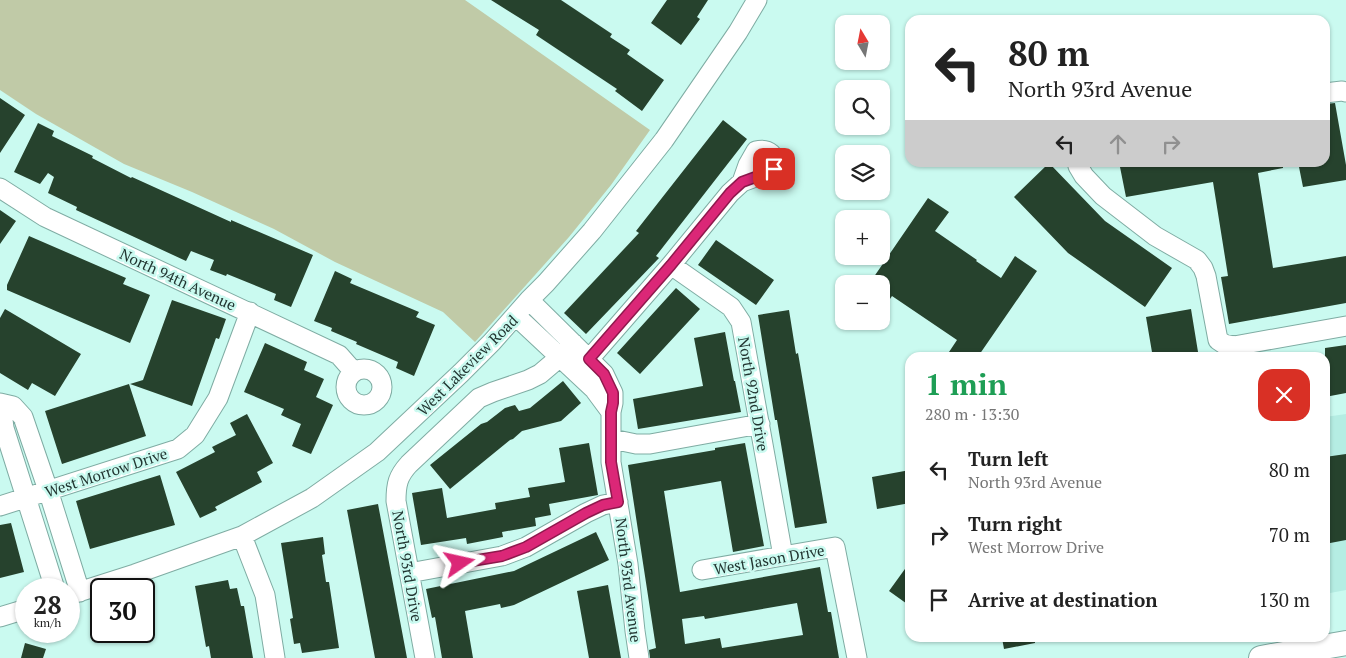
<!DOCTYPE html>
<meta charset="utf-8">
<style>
body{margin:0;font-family:"PT Serif",serif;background:#f6f6f6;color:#222;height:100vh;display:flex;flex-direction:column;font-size:19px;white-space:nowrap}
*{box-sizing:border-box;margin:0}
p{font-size:16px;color:#767676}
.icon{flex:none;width:28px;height:28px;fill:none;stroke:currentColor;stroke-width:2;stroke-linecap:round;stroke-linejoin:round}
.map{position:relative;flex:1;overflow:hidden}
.drawer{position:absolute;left:905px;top:352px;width:425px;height:290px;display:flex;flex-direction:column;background:#fff;border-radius:15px;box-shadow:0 1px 4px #0004}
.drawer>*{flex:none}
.top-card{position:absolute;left:905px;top:15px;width:425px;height:152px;border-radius:15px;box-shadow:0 1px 4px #0004;background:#fff;color:#222;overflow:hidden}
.needle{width:32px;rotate:350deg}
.fabs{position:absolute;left:835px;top:15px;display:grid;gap:10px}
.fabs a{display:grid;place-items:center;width:55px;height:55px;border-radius:10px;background:#fff;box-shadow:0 1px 4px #0004;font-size:25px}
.speed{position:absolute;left:15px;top:578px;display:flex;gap:10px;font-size:25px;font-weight:700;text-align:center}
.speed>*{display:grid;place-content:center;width:65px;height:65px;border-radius:50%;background:#fff;box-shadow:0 1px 4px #0004;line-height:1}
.speed small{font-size:12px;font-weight:400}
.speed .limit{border:2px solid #111;border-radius:8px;background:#fff;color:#111}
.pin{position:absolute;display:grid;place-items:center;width:42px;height:42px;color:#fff;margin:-21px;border-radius:10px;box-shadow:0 2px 8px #0006}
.me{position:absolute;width:55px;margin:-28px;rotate:79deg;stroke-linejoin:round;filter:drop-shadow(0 0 4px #0008)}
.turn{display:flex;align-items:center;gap:18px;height:105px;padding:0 20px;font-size:22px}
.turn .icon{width:65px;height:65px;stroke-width:2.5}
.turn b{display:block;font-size:35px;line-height:42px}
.lanes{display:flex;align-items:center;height:48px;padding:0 20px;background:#0003;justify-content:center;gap:25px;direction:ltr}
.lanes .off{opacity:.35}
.round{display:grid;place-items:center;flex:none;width:52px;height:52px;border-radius:15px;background:#f6f6f6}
.headline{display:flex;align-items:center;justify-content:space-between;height:85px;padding:0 20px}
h1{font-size:30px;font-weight:600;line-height:38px;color:#1e9e55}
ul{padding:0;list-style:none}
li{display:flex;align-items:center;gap:15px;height:65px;padding:0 20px}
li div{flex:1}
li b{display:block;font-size:19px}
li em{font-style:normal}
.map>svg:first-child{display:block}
.built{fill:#b5ede3}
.green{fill:#c0caa7}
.building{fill:#26422d;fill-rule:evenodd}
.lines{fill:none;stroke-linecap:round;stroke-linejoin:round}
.minor-casing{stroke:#7faca3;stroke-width:21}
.major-casing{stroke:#7faca3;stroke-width:26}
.minor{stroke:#fff;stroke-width:19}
.major{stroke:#fff;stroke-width:24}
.route-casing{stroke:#8e194d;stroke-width:12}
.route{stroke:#db2777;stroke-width:9}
.labels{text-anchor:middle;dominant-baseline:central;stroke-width:5;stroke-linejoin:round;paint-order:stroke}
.street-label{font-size:15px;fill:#223531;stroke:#cafaf0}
</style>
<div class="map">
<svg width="1346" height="658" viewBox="0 0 1346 658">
<rect width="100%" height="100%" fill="#cafaf0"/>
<path class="built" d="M1346,414v176l-21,4v-177z"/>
<path class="green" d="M0,0h465l185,130 -39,55 -42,52 -94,105 -32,-30 -108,-50 -61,-33 -82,-37 -68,-28 -88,-50 -36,-24z"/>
<path class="building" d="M491,0h70l51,34 -2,3 20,13 -3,4 37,26 -22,31 -27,-20 2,-2 -81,-54 3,-5z
M667,0h41l-11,17 3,2 -19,26 -30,-22z
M0,98l25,17 -25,38z
M1335,103l11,62v15l-43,7 -5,-25h27v-58z
M723,120l24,19 -91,117 3,2 -73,76 -22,-21 75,-80 -3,-2z
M38,123l16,8 -2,5 41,20 -1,2 39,20 1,-1 99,45v-2l82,35 -22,52 -17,-7 2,-6 -49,-20 -1,2 -16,-6 4,-10 -23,-9 -5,10 -110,-51 1,-3 -29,-14 6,-16 -6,-4 -8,11 -26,-12z
M1119,162h164v6l-25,5 15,95 73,-12v47l-117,21 -8,-47 7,-1 -15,-94 -87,15z
M1049,163l56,58 67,47 -27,39 -77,-54 -54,-56z
M928,198l21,14 -14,19 42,29 -1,1 25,17 14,-22 22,15 -60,87h-32l12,-18 -65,-44 -11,16v-28h-12z
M0,210l16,11 -16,23z
M29,236l97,42 -3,6 27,11 -20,48 -123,-53v-5z
M716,240l58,40 -18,25 -58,-40z
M335,271l17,8 -2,4 69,29 -3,5 19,8 -21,51 -18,-8 2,-6 -42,-18 1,-2 -26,-11 1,-3 -18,-7z
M676,288l24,21 -60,65 -23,-21z
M172,300l54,19 -7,20 -3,-1 -24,68 -62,-22 13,-4z
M5,309l76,45 -26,42 -23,-13 -4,7 -28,-17v-55z
M1191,309l8,49h-46l-7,-41z
M789,310l7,44 2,-1 29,170 -32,5 -18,-108h-2l-17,-105z
M725,332l9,49h1l6,31 -103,17 -5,-30 70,-13 -9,-48z
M265,343l42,19 -3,8 20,9 -8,18 17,8 -22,49 -19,-8 9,-22 -20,-9 3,-6 -40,-17z
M1346,345v48l-21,4v-49z
M563,381l18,22 -20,18 -39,10 -9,8 -3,1 -60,49 -20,-24 51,-41 6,-2 18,-14 10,-3 4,6 11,-3z
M129,384l17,52 -84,28 -17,-53z
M247,414l26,49 -16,9 5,10 -47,25 2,3 -17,8 -24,-46 39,-20 -3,-5 24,-12 -6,-12z
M589,443l9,52 -49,9 2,11 -16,3 1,8 -34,6 1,5 -36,7 -1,-6 -45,7 -9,-52 30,-5 5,30 49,-9 -1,-6 35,-6 -2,-9 37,-6 -6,-34z
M745,443l19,103 -31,6 -12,-71 -57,10 16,101 140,-25 8,45h3l8,46h-189l-1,-8 7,-2 -28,-183 87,-15v-2zM797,603l6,32 -81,13 -2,-10 -35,6 -3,-25 22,-3 1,3z
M1346,454v86l-21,4v-87z
M910,470v33l-33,6 -5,-32z
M160,475l15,50 -85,24 -14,-48z
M378,504l26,138 3,16h-32l-28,-148z
M11,523l13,49 -24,6v-53z
M596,532l13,28 -95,45 -13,3 -1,-4 -35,7 8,47h-31l-7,-41 -3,1 -6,-29 88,-18z
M323,537l2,17 -3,1 4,27h3l10,66 -37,5 -2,-10 -6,1 -4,-25 3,-1 -12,-75z
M910,562v44l-21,-15z
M228,580l2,9 7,-1 4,18h3l9,52h-42l-2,-12 -3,1 -11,-61z
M608,585l13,73h-32l-12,-67z
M1002,638h33v5l-31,6z
M25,643l21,6 -3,9h-22z"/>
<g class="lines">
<g class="minor-casing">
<path id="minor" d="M1325,93l17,-2 4,1
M1077,162l1,4 6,10 19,20 52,40 42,24 6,8 3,8 12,64 6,4 10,2 112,-20
M0,188l45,29 294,138 15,17
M671,265l60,42 10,15 42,234
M529,300l75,74 9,19v10l-2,9v50l17,102 7,67 4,27
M516,316l78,73 17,23
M346 387a18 18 0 1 1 36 0a18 18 0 1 1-36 0Z
M577,373l94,-108 59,-72 12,-11 19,-7 13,-6c4,-14 -6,-21 -18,-18l-8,14 -6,17
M0,403l13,3 10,11 25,73 32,102
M1,404l3,24 51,161
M612,439l24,5h14l110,-20
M0,506l178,-57 17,-14 23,-37 32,-86
M242,536l23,59 10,63
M702,570l133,-23 22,111
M409,573l93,-17 24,-9 60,-34 17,-8 15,-3
M69,595l66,-21 107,-38 70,-38 65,-46 84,-79 31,-31 37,-42 17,-17 46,-52 72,-91 74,-108 19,-32
M0,617l26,-8
M425,658l-29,-157c0,-17 2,-25 13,-37l70,-66 14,-6 35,-12 12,-6 20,-17 13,-14"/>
</g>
<g class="major-casing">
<path id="major" d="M1261,658l85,-15"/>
</g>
<use href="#minor" class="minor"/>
<use href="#major" class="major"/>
</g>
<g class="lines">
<g class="route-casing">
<path id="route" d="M460,563l42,-7 24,-9 60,-34 17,-8 15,-3 -7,-40v-50l2,-9v-10l-9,-19 -15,-15 82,-94 59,-72 12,-11 19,-7 13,-6"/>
</g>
<use href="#route" class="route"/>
</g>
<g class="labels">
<g class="street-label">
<text transform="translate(178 279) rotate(25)">North 94th Avenue</text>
<text transform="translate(467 365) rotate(-45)">West Lakeview Road</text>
<text transform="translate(754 394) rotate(80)">North 92nd Drive</text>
<text transform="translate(106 472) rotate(-18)">West Morrow Drive</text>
<text transform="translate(769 559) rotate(-10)">West Jason Drive</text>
<text transform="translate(408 566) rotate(80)">North 93rd Drive</text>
<text transform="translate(629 580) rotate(83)">North 93rd Avenue</text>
</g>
</g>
</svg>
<div class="fabs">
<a><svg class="needle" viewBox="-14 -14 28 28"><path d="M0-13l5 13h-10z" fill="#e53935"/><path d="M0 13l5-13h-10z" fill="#767676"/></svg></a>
<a><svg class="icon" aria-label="search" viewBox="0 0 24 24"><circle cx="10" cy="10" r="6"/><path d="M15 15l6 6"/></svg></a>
<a><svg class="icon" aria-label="layers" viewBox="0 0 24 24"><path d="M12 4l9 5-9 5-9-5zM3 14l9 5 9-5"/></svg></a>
<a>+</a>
<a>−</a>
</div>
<div class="speed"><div>28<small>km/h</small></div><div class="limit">30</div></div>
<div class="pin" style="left:774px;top:169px;background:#d93025"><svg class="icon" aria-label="arrive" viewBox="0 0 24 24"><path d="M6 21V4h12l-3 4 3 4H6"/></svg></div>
<svg class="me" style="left:460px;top:563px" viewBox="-20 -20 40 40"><path d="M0-17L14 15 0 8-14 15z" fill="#db2777" stroke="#fff" stroke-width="4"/></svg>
<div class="top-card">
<div class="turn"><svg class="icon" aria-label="left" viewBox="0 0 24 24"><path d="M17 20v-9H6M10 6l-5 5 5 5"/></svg><div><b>80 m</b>North 93rd Avenue</div></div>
<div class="lanes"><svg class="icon" aria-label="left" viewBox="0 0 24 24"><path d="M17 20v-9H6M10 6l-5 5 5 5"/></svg><svg class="icon off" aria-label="ahead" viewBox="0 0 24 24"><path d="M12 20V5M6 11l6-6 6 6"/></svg><svg class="icon off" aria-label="right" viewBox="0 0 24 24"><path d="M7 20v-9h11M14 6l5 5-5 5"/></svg></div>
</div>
<section class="drawer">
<div class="headline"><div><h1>1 min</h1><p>280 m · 13:30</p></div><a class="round" style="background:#d93025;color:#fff"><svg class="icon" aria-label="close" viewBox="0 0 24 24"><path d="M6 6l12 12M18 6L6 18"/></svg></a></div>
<ul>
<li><svg class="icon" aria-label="left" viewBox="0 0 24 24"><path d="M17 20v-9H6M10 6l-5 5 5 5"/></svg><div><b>Turn left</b><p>North 93rd Avenue</p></div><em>80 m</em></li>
<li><svg class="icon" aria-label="right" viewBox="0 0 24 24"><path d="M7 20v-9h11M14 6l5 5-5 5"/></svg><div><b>Turn right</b><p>West Morrow Drive</p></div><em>70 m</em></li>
<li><svg class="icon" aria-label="arrive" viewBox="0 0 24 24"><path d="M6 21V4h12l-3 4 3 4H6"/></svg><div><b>Arrive at destination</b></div><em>130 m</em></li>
</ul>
</section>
</div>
